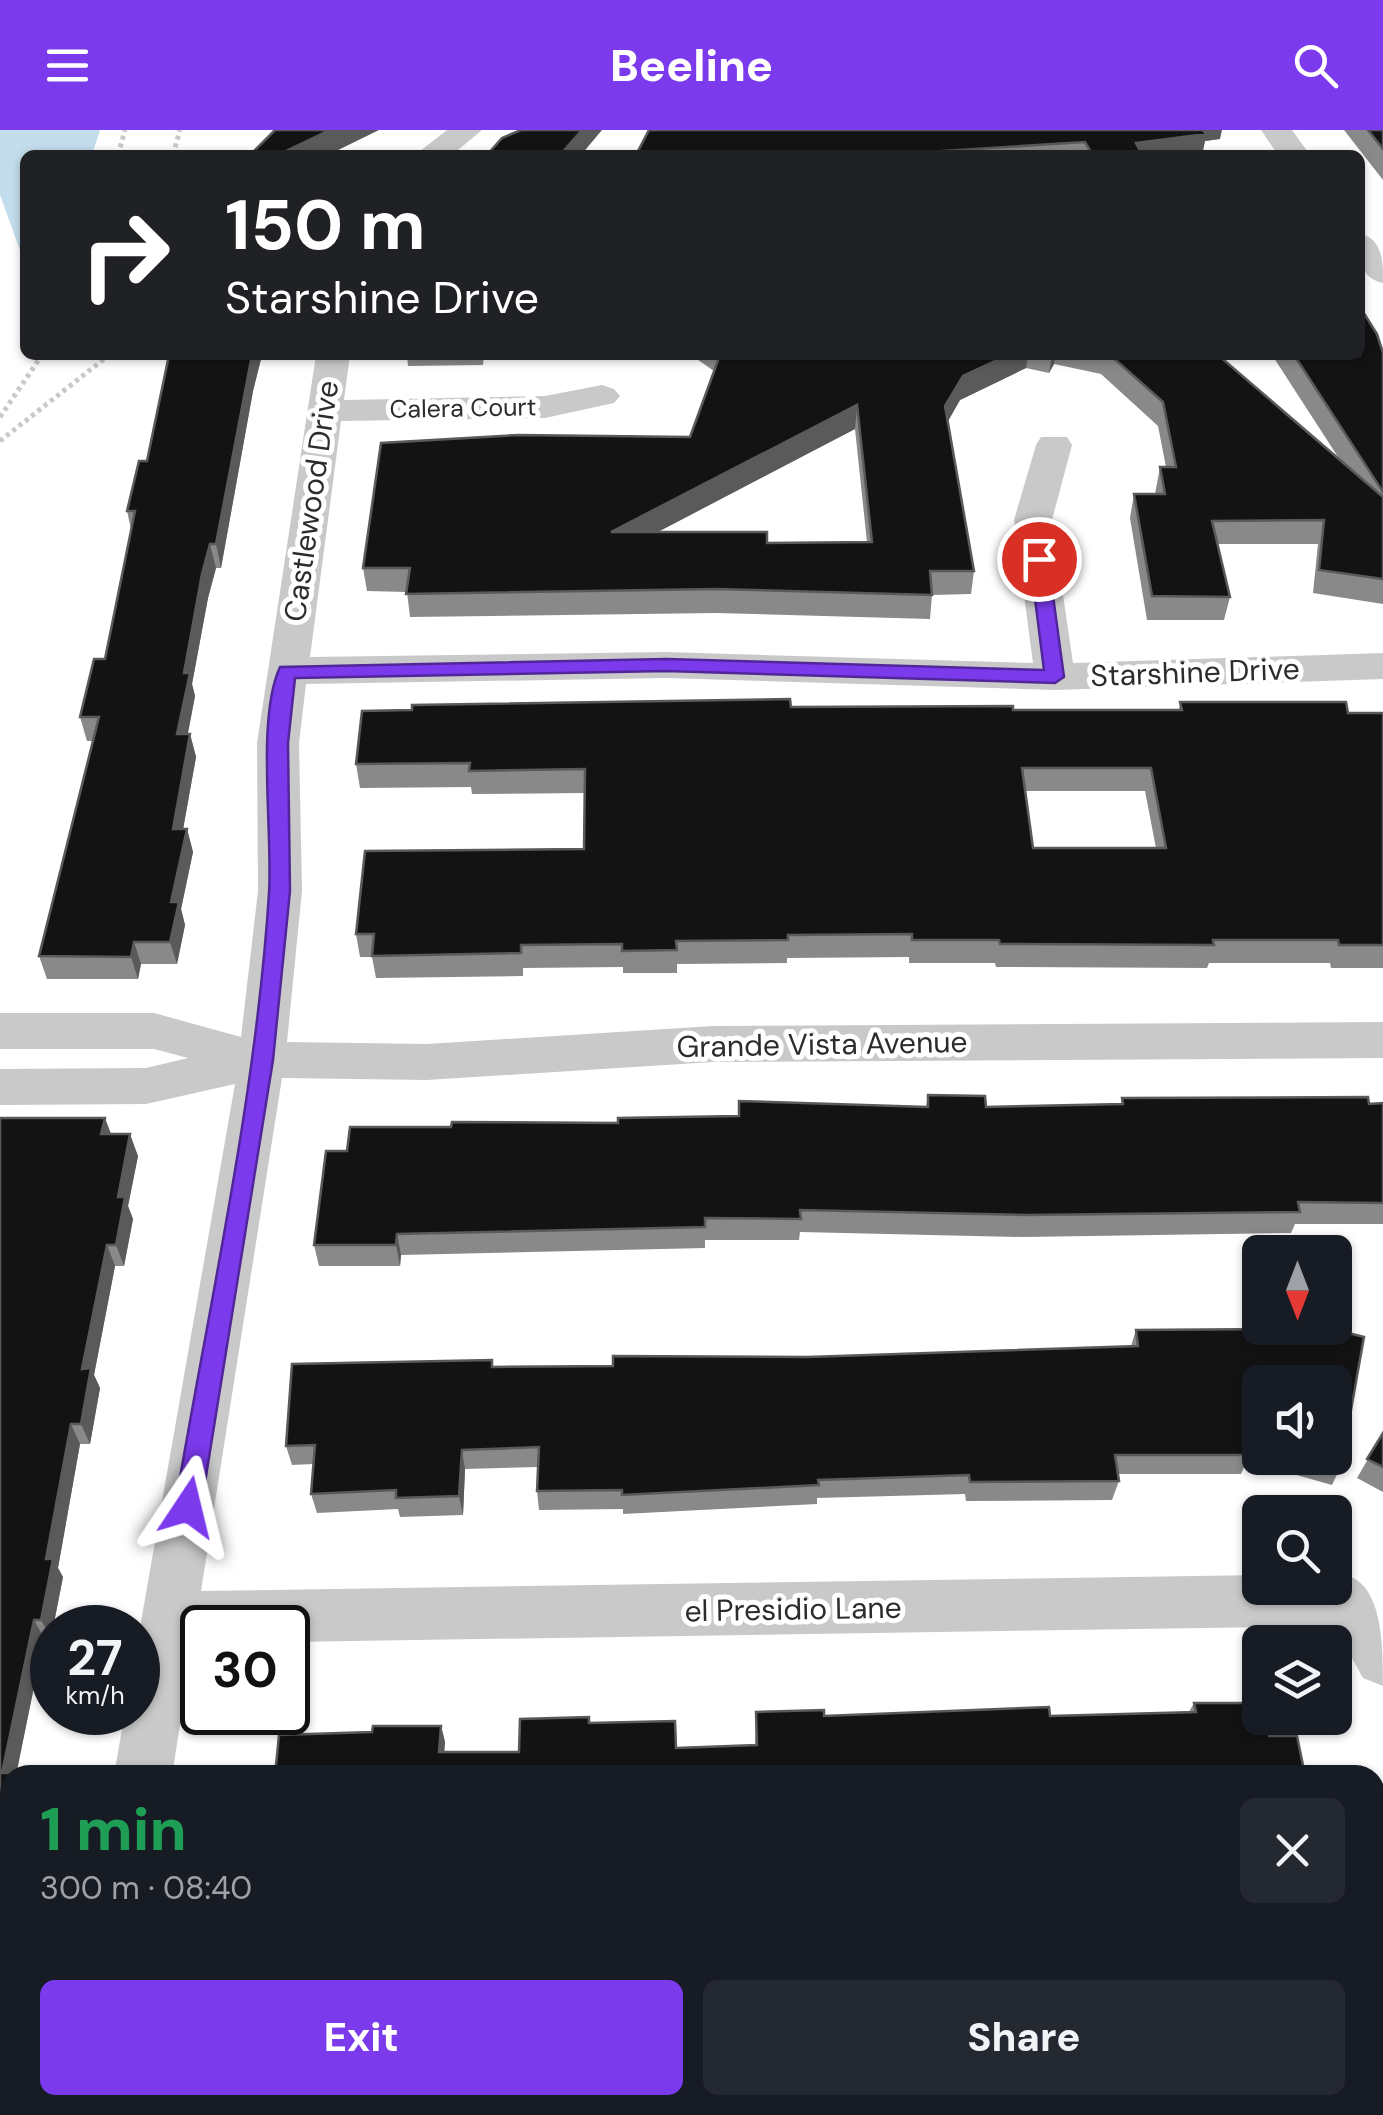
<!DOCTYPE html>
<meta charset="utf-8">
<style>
body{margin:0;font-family:"DM Sans",sans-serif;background:#242831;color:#f1f3f6;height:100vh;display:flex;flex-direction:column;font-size:38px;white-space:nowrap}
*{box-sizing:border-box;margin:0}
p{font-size:32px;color:#9ea1a6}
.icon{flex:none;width:55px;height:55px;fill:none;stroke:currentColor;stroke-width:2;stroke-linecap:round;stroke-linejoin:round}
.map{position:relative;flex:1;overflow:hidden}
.drawer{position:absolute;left:0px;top:1635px;width:1385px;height:350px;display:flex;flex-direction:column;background:#171b24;border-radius:30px 30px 0 0;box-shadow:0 2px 8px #0004}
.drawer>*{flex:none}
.hud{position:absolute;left:20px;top:20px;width:1345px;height:210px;border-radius:15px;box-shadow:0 2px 8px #0004;background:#202124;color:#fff;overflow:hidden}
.needle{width:65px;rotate:180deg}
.fabs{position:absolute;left:1242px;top:1105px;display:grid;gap:20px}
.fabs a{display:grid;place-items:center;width:110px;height:110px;border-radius:15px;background:#171b24;box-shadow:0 2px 8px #0004;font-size:50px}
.speed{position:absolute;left:30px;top:1475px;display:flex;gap:20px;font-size:50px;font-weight:700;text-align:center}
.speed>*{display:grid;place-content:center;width:130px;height:130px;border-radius:50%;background:#171b24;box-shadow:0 2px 8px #0004;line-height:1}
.speed small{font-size:25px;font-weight:400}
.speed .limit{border:5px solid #111;border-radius:15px;background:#fff;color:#111}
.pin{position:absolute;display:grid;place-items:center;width:85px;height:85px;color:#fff;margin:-42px;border:5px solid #fff;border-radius:50%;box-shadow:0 2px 10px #0007}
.me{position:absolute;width:110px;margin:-55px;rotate:10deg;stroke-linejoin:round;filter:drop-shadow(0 0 8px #0008)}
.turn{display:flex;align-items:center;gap:35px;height:210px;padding:0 40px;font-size:45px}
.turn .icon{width:130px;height:130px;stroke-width:2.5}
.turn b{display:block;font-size:70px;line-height:85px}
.round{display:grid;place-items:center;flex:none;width:105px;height:105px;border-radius:15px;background:#242831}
.headline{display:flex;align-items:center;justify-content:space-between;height:170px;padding:0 40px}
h1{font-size:60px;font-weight:800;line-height:75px;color:#1e9e55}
.action{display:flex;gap:20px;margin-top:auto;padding:20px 40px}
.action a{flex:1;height:115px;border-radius:15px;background:#7c3aed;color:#fff;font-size:40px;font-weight:800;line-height:115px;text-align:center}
.action a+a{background:#242831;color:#f1f3f6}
header{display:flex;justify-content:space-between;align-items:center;height:130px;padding:0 40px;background:#7c3aed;color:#fff;font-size:45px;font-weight:800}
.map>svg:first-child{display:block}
.water{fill:#c4ddec}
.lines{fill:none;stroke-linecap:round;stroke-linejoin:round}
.path{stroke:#c9c9c9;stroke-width:5;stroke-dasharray:4 4;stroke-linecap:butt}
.street{fill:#c9c9c9;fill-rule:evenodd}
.wall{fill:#898989;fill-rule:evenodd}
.shaded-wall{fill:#5a5a5a}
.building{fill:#131313;stroke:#5a5a5a;stroke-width:2.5;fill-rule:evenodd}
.route{fill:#7c3aed;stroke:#51269a;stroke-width:2.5}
.labels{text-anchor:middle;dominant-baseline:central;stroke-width:10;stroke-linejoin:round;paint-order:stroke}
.far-street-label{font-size:25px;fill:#2c2c2c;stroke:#fff}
.street-label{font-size:30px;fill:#2c2c2c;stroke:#fff}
</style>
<header><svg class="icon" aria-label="menu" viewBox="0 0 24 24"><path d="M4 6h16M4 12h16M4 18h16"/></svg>Beeline<svg class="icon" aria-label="search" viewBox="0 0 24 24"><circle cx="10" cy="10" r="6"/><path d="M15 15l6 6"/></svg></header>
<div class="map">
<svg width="1383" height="1985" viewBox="0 0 1383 1985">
<rect width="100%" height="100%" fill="#fff"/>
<path class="water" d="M0,0h100l-8,25h-67v109l-25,-69z"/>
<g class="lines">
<path class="path" d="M118,25l7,-25
M173,25l7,-25
M0,287l42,-62
M0,311l109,-86"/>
<path class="street" d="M447,0h35l-30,25h-37z
M1261,0h31l18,25h-32z
M1360,103c23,7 23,28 23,50 -26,-6 -23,-27 -23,-50z
M316,225h34l-6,45 201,-4 57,-11 12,4 6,7 -6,7 -69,15 -204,3 -31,236 356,-5 367,11 -19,-143 22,-75 5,-8h26l5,8 -20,75 21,143 310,-10v26l-328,11 -389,-12 -360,6 -7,59 3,148 -15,151 140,2 286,-18 670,-4v36l-670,4 -286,18 -145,-2 -81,513 1059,-16v13h75v-14c48,-1 48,69 48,112l-20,-8 -29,-52 -1046,16v-14h-86v16h-9l-21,131h-58l11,-63h13v-73l97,-555 -89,20 -146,1v-36l146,-1 42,-10 -34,-9h-154v-36h154l87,24 17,-146 -1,-148z
M63,1975h64l-1,10h-64z"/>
</g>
<path class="wall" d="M1344,0h39v50z
M1220,9l-15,2 -3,14h-566z
M1383,223v251l-70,-11 5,-49h-100l12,53 -6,23h-77l-17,-102 4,-24h21l5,-27h6l-8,-41 -57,-52 -47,-10 -5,9 -23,-5 -66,32 -12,21 26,150 -3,23 -39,1 -2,24 -214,-6 -306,4 -3,-25 -40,-1 -4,-23 327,-131 24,-66 -23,-16h527l122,105 -68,-105h88zM855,299l12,113 -100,1 -110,-11z
M169,225h93l-9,36 -32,177h-5l-8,30 -16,86 3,12 -7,38h2l6,23 -13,72h4l6,23 -12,57 4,16 -8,39h-36l-3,15h-91l-8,-23 54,-215h-6l-7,-24 25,-58 26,-130 -4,-18 20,-50z
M407,225h77l-1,10 -75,1z
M1180,572l168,11h35v255h-52l-1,-5h-121l-2,5 -211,-1 -1,-4h-86v-6l-122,1v5l-110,1v9h-54v-6l-100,1v8l-147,2 -4,-21h-12l-4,-23 228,-85 1,-56 -113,1 -1,-7 -111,1 -4,-24 435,-57 222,3h166zM1025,661h120l11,57h-123z
M928,965l58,12 135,-3 1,-6 261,5v121h-88l-4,9 -268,4 -223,-5 -1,8h-94v8l-304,7 -1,11h-81l-5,-21 33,-94 104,-24 167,-4 308,-16z
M0,988l111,16 27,22 -10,50 5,13 -9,47h-9l-21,109 6,13 -10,56h-10l-22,124 5,9 -12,61h-7l-28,137h-6v81l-7,1 -3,17z
M1275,1198h53l13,138 -9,19 -85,-24 -6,13h-123l1,7 -7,19 -146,1 -1,-7 -148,4v6l-194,10v-5l-84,1 -2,-19 1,-24 -73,2 -2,46 -63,2 -2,-8 -81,4 -6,-19 2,-30 -21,1 -6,-19 207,-79 120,-1 195,-9 323,-11 5,-16 138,-1zM1260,1252l75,76h-75z
M1383,1303v59l-26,-14z
M1194,1573l75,33 -994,39 97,-43 69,-6 4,16 -1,10h75l71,-29 86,25 79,-3 1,-33 68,4h226l139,-4z
M1264,1975h111l8,10h-104l-4,-8 -8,3z"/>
<path class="shaded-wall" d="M330,0h49l-51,25h-50z
M582,0h20l-21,25h-21z
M1194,0h28l-2,9 -15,2 -3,14h-68l2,-12z
M252,225h10l-9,36 -32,177 -5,-24z
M1008,225h20l-2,13 -66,32 -17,30 2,-24 18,-30z
M1052,225h3l-1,9 -5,9z
M857,275l-2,24 -243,127 -1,-24z
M210,414l6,24 -8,30 -16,86 3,12 -12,61 -6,-23 7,-61 18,-99z
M190,604l6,23 -17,95 -6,-23z
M187,699l6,23 -12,57 4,16 -8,39 -7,-22 1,-40z
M134,812l7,22 -3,15 -7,-22z
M105,988l8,21 -12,-5z
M130,1004l8,22 -10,50 5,13 -9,47 -8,-21 2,-48z
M397,1104l4,21 -1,11 -4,-21z
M107,1115l8,21 -21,109 6,13 -10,56 -9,-20 1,-55z
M71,1294l9,20 -22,124 5,9 -12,61 -10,-18 5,-61z
M462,1320l3,19 -2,46 -4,-19z
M34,1490l10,18 -28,137h-6v83l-10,-13 2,-72z
M441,1596l4,16 -2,26 -4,-16z
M0,1723l3,4 -3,17z"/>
<path class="building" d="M275,0h55l-52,25h-28z
M521,0h61l-22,25h-73l15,-17z
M649,0h554l3,4 -70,9 6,12h-49l-8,-13 -205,13h-244z
M1368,0h15v19z
M1360,177l17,27 6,19v139l-89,-137h66z
M169,225h83l-36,189h-6l-8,30 -18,99h6l-13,61h13l-17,95h14l-16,73h8l-9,40h-36l-3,15 -92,-1 60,-239h-19l14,-58h11l30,-148h-8l12,-50h8z
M720,225h288l-45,21 -18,30 29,165h-44l2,24 -216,-6 -310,5 4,-26h-47l18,-125 137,-8 172,2zM857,275l15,137 -105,1v-11h-156z
M1110,225h108l165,142v82l-64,-9 5,-50 -112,1 18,76 -78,-1 -18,-102h31l-5,-27h16l-13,-65z
M790,569l1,8 222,-1v4h169l-2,-8h166l2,11h35v232h-44l-1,-5h-125l1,5 -214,-1 -1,-4h-87v-6l-124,1v5l-112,1 1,9 -55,1v-7l-101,1v8l-149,3 2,-22h-18l9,-83 219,-2 1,-80 -116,2 1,-8 -114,1 6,-53 50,-1v-5zM1022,638h129l15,80h-133z
M928,965l57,1 1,11 137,-3 -1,-6 246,-1 1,7 14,-1v100l-85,-1 2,10 -273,3 -227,-5 1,9 -96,-1v9l-308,7 -1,11h-82l12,-94h21l3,-24h101l1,-5 166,1v-5l121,-2v-15l189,6z
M0,988h105l-4,16h29l-12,63h7l-9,48h-9l-25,124 9,-1 -10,56h-10l-25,135h7l-12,61h-7l-32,153h10l-12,59z
M1278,1198h50l36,9 -23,129 -29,-8h23v-76h-75v60l-14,-3 4,16h-135l4,26 -149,1 -1,-7 -151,5 1,5 -197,10v-5l-85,1 2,-44 -77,3 -3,46 -63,2v-8l-85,4 4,-49 -29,1 6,-82 200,-4v7l121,-1v-10l195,1 330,-11 -2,-16 142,-1z
M1383,1303v34l-16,-8z
M1194,1573h66v15h6l3,18h28l8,39h-1030l4,-40 93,-3 1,-6h68l-2,26h80l1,-33 69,-2v6l86,-2 1,27 81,-3 -1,-33 68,-2v6l225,-9 1,9 146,-4z
M1375,1806l8,14v165h-83l-5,-10h80z
M595,1975h435l-3,10h-668l87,-6v6l149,-5z"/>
<path class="route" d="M1039,423l9,6 16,118 -9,6 -389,-12 -371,7 -7,65 2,148 -17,169 -72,447 -4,8 -9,3 -9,-3 -4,-8c34,-203 81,-408 94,-614 4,-61 -13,-174 11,-226l386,-8 378,11 -14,-111z"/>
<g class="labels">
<g class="far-street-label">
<text transform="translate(463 278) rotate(-1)">Calera Court</text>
</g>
<g class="street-label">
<text transform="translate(311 371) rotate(-82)">Castlewood Drive</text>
<text transform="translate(1195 542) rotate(-2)">Starshine Drive</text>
<text transform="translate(822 914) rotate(-1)">Grande Vista Avenue</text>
<text transform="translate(793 1479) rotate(-1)">el Presidio Lane</text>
</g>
</g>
</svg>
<div class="fabs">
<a><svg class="needle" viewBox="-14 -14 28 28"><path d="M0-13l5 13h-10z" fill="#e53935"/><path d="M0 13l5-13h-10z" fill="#9ea1a6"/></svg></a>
<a><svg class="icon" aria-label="sound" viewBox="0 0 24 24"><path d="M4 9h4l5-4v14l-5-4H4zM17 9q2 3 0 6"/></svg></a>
<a><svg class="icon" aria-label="search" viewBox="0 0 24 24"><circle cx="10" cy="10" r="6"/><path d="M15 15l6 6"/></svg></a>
<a><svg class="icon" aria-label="layers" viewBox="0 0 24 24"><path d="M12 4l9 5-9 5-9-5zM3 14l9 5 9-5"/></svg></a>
</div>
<div class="speed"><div>27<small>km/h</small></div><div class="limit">30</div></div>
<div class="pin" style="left:1039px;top:429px;background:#d93025"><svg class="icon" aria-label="arrive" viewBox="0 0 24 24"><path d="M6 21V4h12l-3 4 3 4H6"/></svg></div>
<svg class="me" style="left:188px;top:1377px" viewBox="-20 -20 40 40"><path d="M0-17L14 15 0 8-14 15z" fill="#7c3aed" stroke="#fff" stroke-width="4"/></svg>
<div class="hud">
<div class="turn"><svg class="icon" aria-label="right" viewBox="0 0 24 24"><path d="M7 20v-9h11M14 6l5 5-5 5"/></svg><div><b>150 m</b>Starshine Drive</div></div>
</div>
<section class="drawer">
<div class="headline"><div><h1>1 min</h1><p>300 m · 08:40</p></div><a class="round"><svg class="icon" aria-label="close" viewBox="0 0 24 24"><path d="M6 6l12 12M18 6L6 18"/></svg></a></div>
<div class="action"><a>Exit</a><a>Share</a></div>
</section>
</div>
